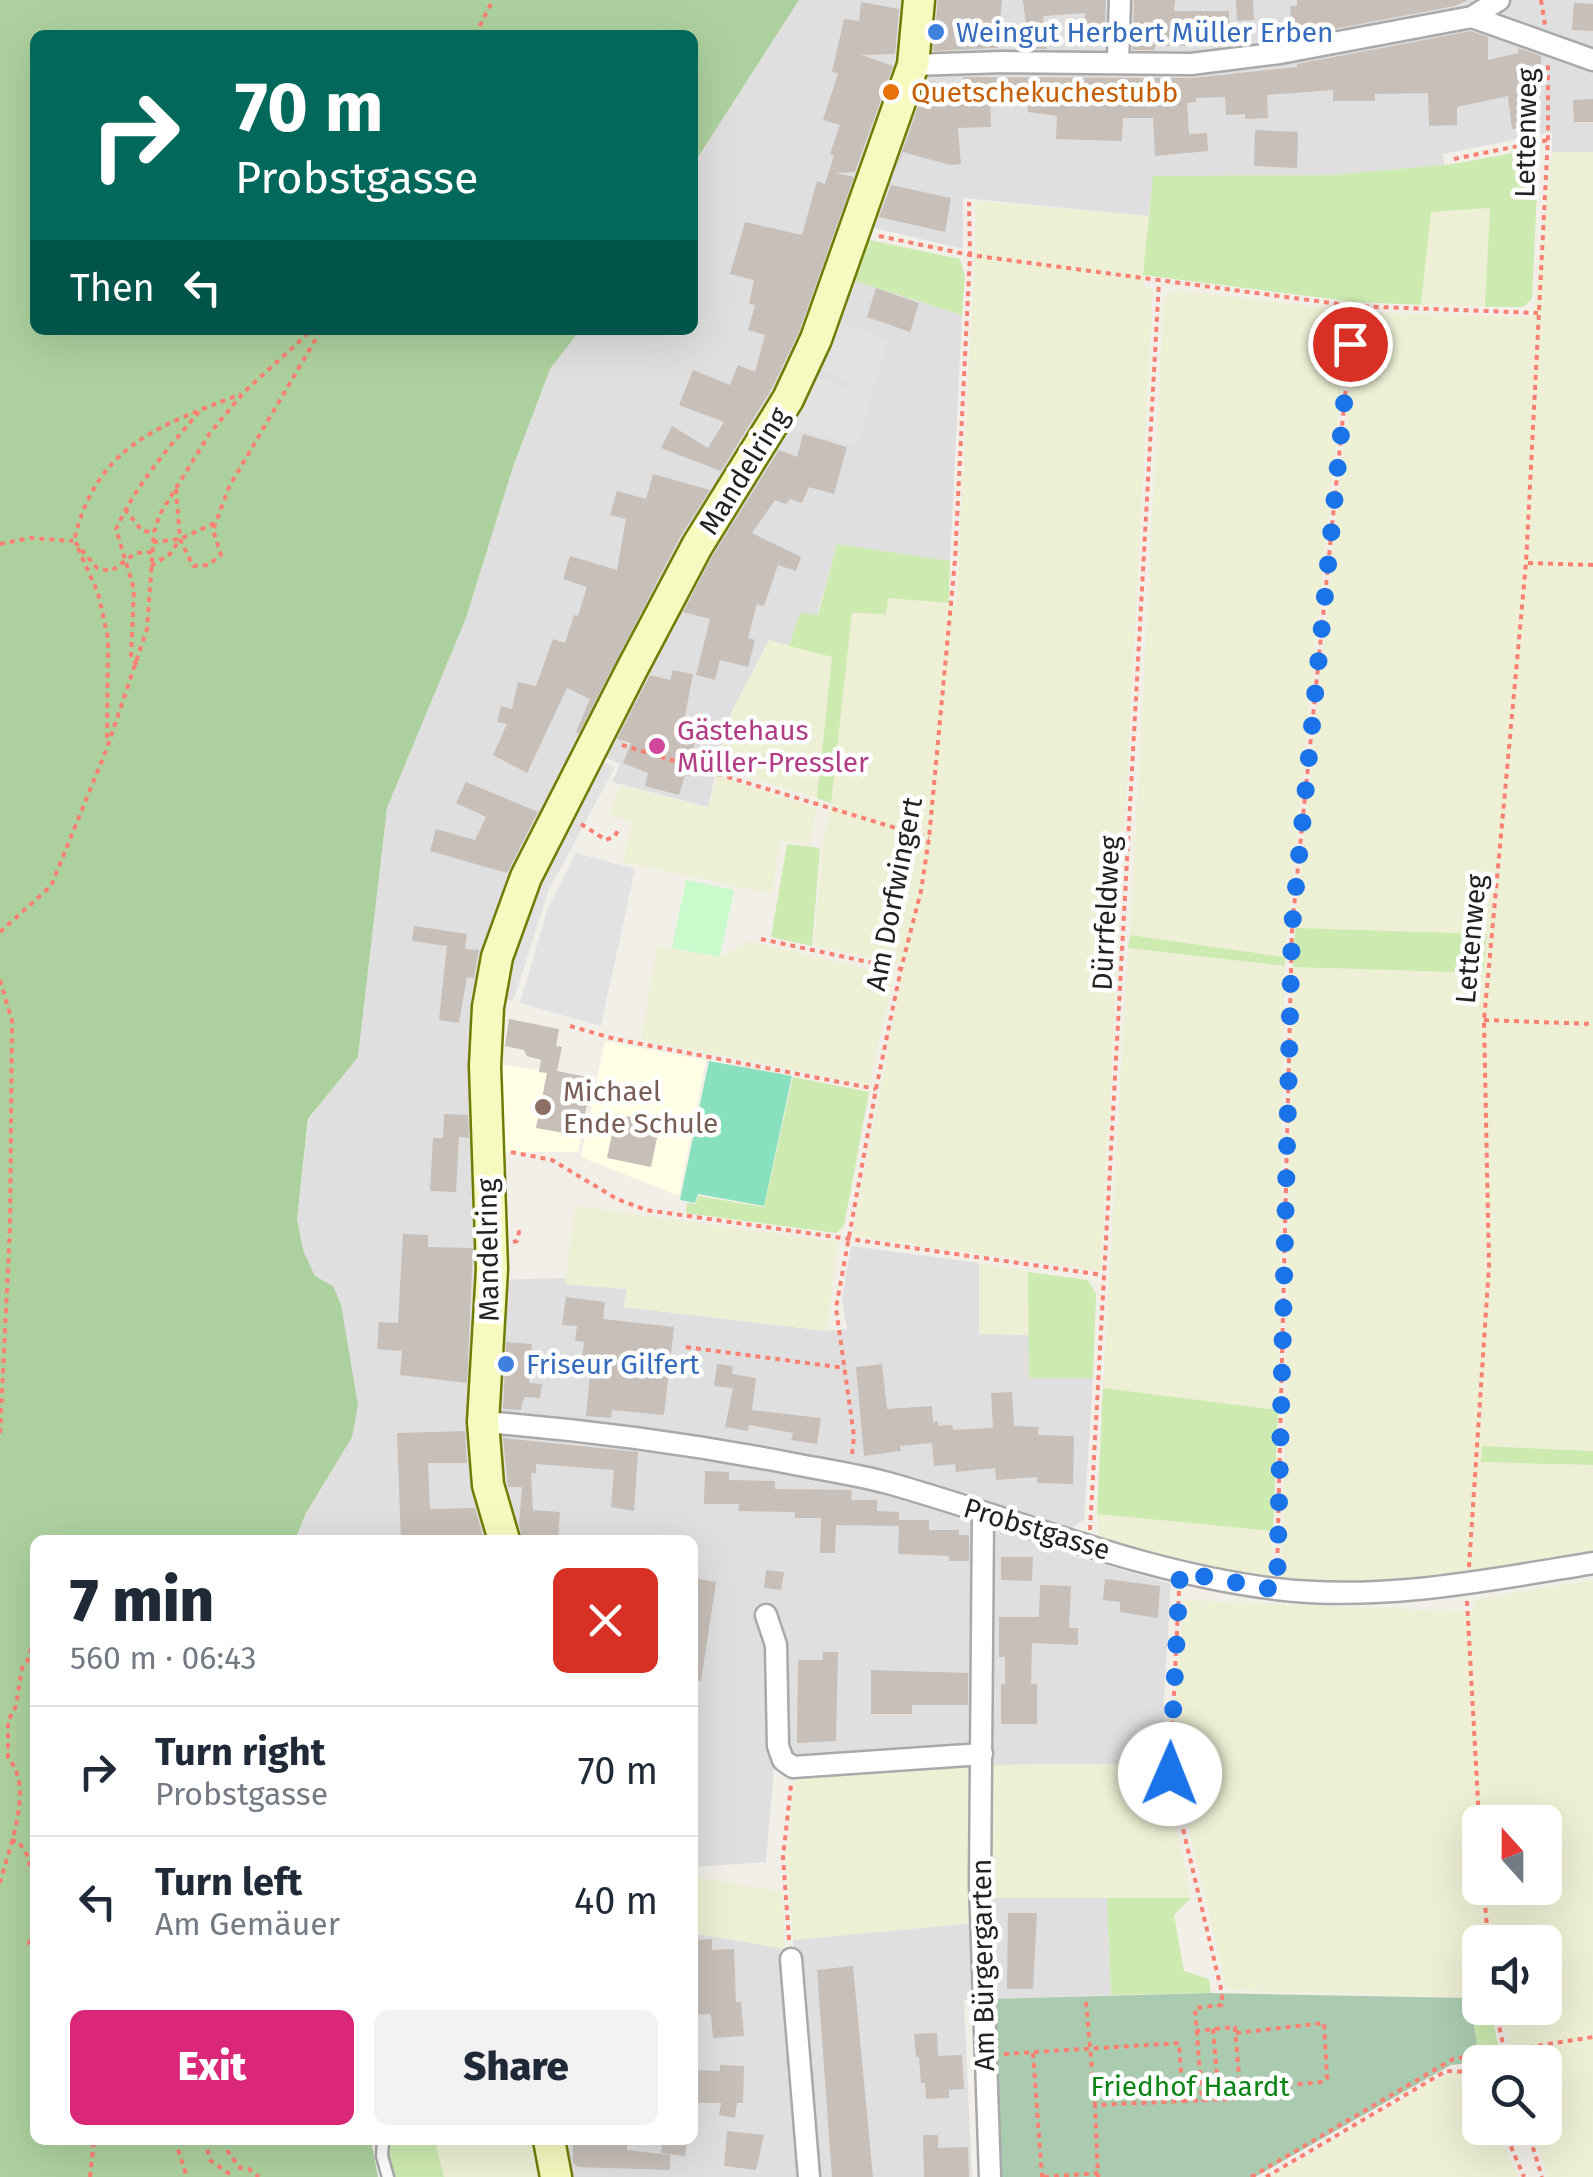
<!DOCTYPE html>
<meta charset="utf-8">
<style>
body{margin:0;font-family:"Fira Sans",sans-serif;background:#f2f2f3;color:#1f2937;height:100vh;display:flex;flex-direction:column;font-size:38px;white-space:nowrap}
*{box-sizing:border-box;margin:0}
p{font-size:32px;color:#747a83}
.icon{flex:none;width:55px;height:55px;fill:none;stroke:currentColor;stroke-width:2;stroke-linecap:round;stroke-linejoin:round}
.map{position:relative;flex:1;overflow:hidden}
.sheet{position:absolute;left:30px;top:1535px;width:668px;height:610px;display:flex;flex-direction:column;background:#fff;border-radius:15px;box-shadow:0 10px 40px #0002}
.sheet>*{flex:none}
.hud{position:absolute;left:30px;top:30px;width:668px;height:305px;border-radius:15px;box-shadow:0 10px 40px #0002;background:#00695c;color:#fff;overflow:hidden}
.needle{width:65px;rotate:339deg}
.tools{position:absolute;left:1462px;top:1805px;display:grid;gap:20px}
.tools a{display:grid;place-items:center;width:100px;height:100px;border-radius:15px;background:#fff;box-shadow:0 10px 40px #0002;font-size:50px}
.pin{position:absolute;display:grid;place-items:center;width:85px;height:85px;color:#fff;margin:-42px;border:5px solid #fff;border-radius:50%;box-shadow:0 2px 10px #0007}
.me{position:absolute;width:110px;margin:-55px;rotate:1deg;stroke-linejoin:round;filter:drop-shadow(0 0 8px #0008)}
.turn{display:flex;align-items:center;gap:35px;height:210px;padding:0 40px;font-size:45px}
.turn .icon{width:130px;height:130px;stroke-width:2.5}
.turn b{display:block;font-size:70px;line-height:85px}
.then{display:flex;align-items:center;height:95px;padding:0 40px;background:#0003;gap:20px;font-size:38px}
.round{display:grid;place-items:center;flex:none;width:105px;height:105px;border-radius:15px;background:#f2f2f3}
.summary{display:flex;align-items:center;justify-content:space-between;height:170px;padding:0 40px}
h1{font-size:60px;font-weight:800;line-height:75px}
.cta{display:flex;gap:20px;margin-top:auto;padding:20px 40px}
.cta a{flex:1;height:115px;border-radius:15px;background:#db2777;color:#fff;font-size:40px;font-weight:800;line-height:115px;text-align:center}
.cta a+a{background:#f2f2f3;color:#1f2937}
ul{padding:0;list-style:none}
li{display:flex;align-items:center;gap:30px;height:130px;padding:0 40px;border-top:2px solid #e0e1e3}
li div{flex:1}
li b{display:block;font-size:38px}
li em{font-style:normal}
.map>svg:first-child{display:block}
.residential{fill:#e0dfdf}
.education{fill:#ffffe5}
.farmland{fill:#eef0d5;fill-rule:evenodd}
.grass{fill:#cdebb0}
.forest{fill:#add19e}
.cemetery{fill:#aacbaf}
.park{fill:#c8facc}
.pitch{fill:#88e0be}
.parking{fill:#e2e2e2}
.building{fill:#c7bfb8}
.lines{fill:none;stroke-linecap:round;stroke-linejoin:round}
.lane-casing{stroke:#a9a9a9;stroke-width:15}
.street-casing{stroke:#a9a9a9;stroke-width:25}
.secondary-casing{stroke:#707d05;stroke-width:35}
.path{stroke:#fa8072;stroke-width:4;stroke-dasharray:5 5;stroke-linecap:butt}
.lane{stroke:#fff;stroke-width:10}
.street{stroke:#fff;stroke-width:20}
.secondary{stroke:#f7fabf;stroke-width:30}
.route{stroke:#1a73e8;stroke-width:18;stroke-dasharray:0 32.4}
.shop-dot{fill:#3f7fe0;stroke:#fff;stroke-width:4}
.food-dot{fill:#e8710a;stroke:#fff;stroke-width:4}
.hotel-dot{fill:#d1479c;stroke:#fff;stroke-width:4}
.education-dot{fill:#8d6e63;stroke:#fff;stroke-width:4}
.labels{text-anchor:middle;dominant-baseline:central;stroke-width:9;stroke-linejoin:round;paint-order:stroke}
.shop-label{font-size:28px;fill:#366cbe;stroke:#fff;text-anchor:start}
.food-label{font-size:28px;fill:#c56008;stroke:#fff;text-anchor:start}
.street-label{font-size:28px;fill:#222;stroke:#fff}
.hotel-label{font-size:28px;fill:#b23c85;stroke:#fff;text-anchor:start}
.education-label{font-size:28px;fill:#785e54;stroke:#fff;text-anchor:start}
.park-label{font-size:28px;fill:#0c8416;stroke:#fff}
</style>
<div class="map">
<svg width="1593" height="2177" viewBox="0 0 1593 2177">
<rect width="100%" height="100%" fill="#f2efe9"/>
<path class="residential" d="M799,0h794v152h-41v-20l-109,22 1,11 -111,10 -179,1 -6,40 -185,-18v51l-113,-27 -1,57 113,36 -12,246 -113,-17 -20,71 -17,-2 -11,33 -20,-6 -42,81 -19,86 -96,-25 8,-18 -33,-15 -99,201 -4,330 82,-2v6l61,5 -3,18 203,24 20,-2 -5,-31 9,-52 128,17 1,71 49,1 1,43h63l-9,142 -10,6 -4,29 101,29 -7,113v67l-175,1v-23l-214,15 -9,105 -73,5 -1,-327h-397l11,-26 27,-228 -18,-10 -12,-26 -6,-32 12,-99 49,-63 29,-248 79,-190 47,-151 37,-98 30,-39h112l1,-165z
M988,1898h119l4,97 -147,5 8,177h-407l-4,-37h131l1,-207 92,16 8,-2v-7l180,-17z"/>
<path class="education" d="M605,1041l101,19 -27,136 -98,-39z
M498,1064l94,14 -14,74h-78z"/>
<path class="farmland" d="M1552,152h41v1299l-110,-5 -1,16 111,3v89l-119,21 -119,8 -73,-4 11,-612 189,6 5,-38 -192,-7 62,-616 176,5z
M975,201l173,15 -4,69 9,7 -52,979 -249,-35 52,-271 -90,-19 8,-99 9,-44 21,-191 36,-14 68,5 19,-353z
M1491,208l-6,99 -64,-2 10,-93z
M1175,290l174,20 -64,647 -155,-22 34,-639z
M769,640l63,17 -15,141 -98,-30 8,-47z
M717,776l100,32 -7,36 -30,-3 -8,53 -149,-32 9,-40 -23,-8 11,-29 88,23z
M749,941l145,34 -25,110 -228,-45 16,-94 63,12z
M1128,948l157,18 -7,444 -175,-22z
M575,1206l263,36 -11,89 -203,-24 3,-18 -62,-5z
M979,1263l49,8 1,64 -50,-1z
M1097,1514l176,17 -1,46 -93,-16 -81,-24z
M1593,1580v597h-46l-14,-49h12v-66h-32l-13,-54h45v-66h-65v56l-253,-8 -52,-220 -1,-60 9,-110 291,12v-12zM1480,1822h65v66h-65z
M958,1764l17,5 -2,154 -180,17 -7,-80 9,-83z
M1164,1764l27,134h-203l1,-133z
M692,1877l90,14 3,58 -92,-16z
M1466,2072l14,28v28h14l24,49h-248l176,-103z
M436,2140h96l9,37h-97z"/>
<path class="grass" d="M1539,148l-7,151 -9,8h-38l5,-99 -59,4 -10,93 -66,-3 -212,-27 10,-99 180,-1 120,-11z
M870,240l90,19 5,17 -3,39 -113,-36 10,-31z
M837,544l113,17 -1,42 -61,-5 -2,16 -34,-1 -21,190 -14,-5 15,-141 -43,-11 11,-33 18,2z
M787,844l33,4 -8,98 -41,-9z
M1295,928l192,6 -4,39 -190,-6z
M1130,935l155,22v9l-157,-18z
M793,1077l76,15 -25,134 -8,7 -150,-20 1,-10 9,1 2,-8 66,11z
M1028,1272l60,8 8,14 -3,84h-64z
M1103,1388l175,22 -5,121 -176,-17z
M1482,1446l111,5v14l-112,-3z
M1107,1898h84l-17,17 10,56 25,8 2,14 -100,2z
M1469,1998l11,1v9h10l12,54h-22z
M389,2140h46l9,37h-51l-4,-17z"/>
<path class="forest" d="M0,0h799l-106,165 -1,-130h-657v295h545l-30,39 -37,98 -47,151 -79,190 -29,249 -50,62 -11,100 6,31 12,26 18,10 8,19 17,100 -6,32 -46,76 -11,27h-260v600h336l7,37h-378z"/>
<path class="cemetery" d="M1211,1993l258,5 11,64 -29,3 -196,112h-257l-8,-178z"/>
<path class="park" d="M686,880l48,10 -14,67 -48,-9z"/>
<path class="pitch" d="M709,1061l83,15 -28,130 -66,-12 -3,9 -15,-3z"/>
<path class="parking" d="M835,319l53,21 -31,105 -66,-17 22,-52 34,11 1,-5 -32,-13z
M600,760l15,7 -66,123 -36,111 -15,-2 37,-119z
M576,853l59,16 -34,157 -81,-23 28,-95z"/>
<path class="building" d="M938,0h64l-4,48 -65,3z
M1023,0h83l-1,38 -20,-1v-24l-42,3 4,33h-18z
M1134,0h41l-1,11h55v34l-74,1v4h-23z
M1236,0h17l1,20 -17,1z
M1297,0h171l-13,6 -163,31 -2,-31h7z
M861,2l38,7 -4,45 -34,1 32,11 -38,106 -19,1 18,4 -55,155 -28,58 -50,81 -60,-23 11,-22 36,22 16,-26 -45,-17 14,-35 37,15 8,-20 17,7 10,-37 -17,-5 7,-25 -6,-1 5,-24 -24,-6 15,-52 57,13 15,-54 8,3 9,-28 -4,-2 10,-29 -17,-5 15,-47 -6,-1 12,-53 15,2z
M1574,3l19,1v27l-21,-1z
M1471,31l17,6v23l30,-7v-5l23,8v29h-8l7,41 -28,3 -4,-33 -51,11v18l-28,1 -1,-33 -53,1v7h-42v-11l-66,5 1,23 -23,1v-5l-19,1 -1,-18 -29,1v4l-9,1 2,31 18,-1 1,18 -53,5 -2,-38h-30l-1,23 -66,-2 1,-23 -29,-4 -1,-15 -37,-3 1,33 -33,1 3,36 -11,1 -47,-13 -7,17 30,-85 7,-3 31,11 -1,-15 229,1 105,-11v-3z
M1593,99v23h-19l-1,-22z
M1255,130l43,2 -1,36 -43,-2z
M891,185l60,13 -6,34 -66,-15z
M876,288l43,15 -9,29 -43,-15z
M803,434l44,13 -13,47 -25,-7 -7,16 -12,-4 -4,5 -11,-4 -23,33 49,24 -5,14 -18,-6 -14,41 -7,-2 -9,34 7,2 -7,27 -28,-7 -5,20 -19,-5 14,-56 -27,-7 30,-57 66,-105 18,7z
M653,474l57,16 -30,47 -101,196 -3,-1 14,-33 -23,-11 -40,85 -34,-18 14,-31 -10,-2 4,-16 11,3 6,-27 18,4 17,-47 12,4 9,-28 4,1 9,-29 -24,-8 7,-23 47,14 9,-51 -16,-4 7,-24 29,8z
M673,670l20,4 -10,52 16,4 -20,65 -34,-9 3,-13 -25,-10 8,-20 -14,-4 33,-64 20,5z
M466,782l72,30 -31,61 -77,-22 6,-22 39,11 11,-23 -30,-14z
M414,926l53,8 -2,15 14,1 -5,28 -7,-1 -8,46 -20,-3 8,-74 -35,-5z
M509,1019l50,10 -3,17 6,1 -5,24 35,7 -11,58 -45,-8 11,-55 -8,-1 2,-12 -14,-4 -3,-6 -19,-4z
M444,1114l24,1 1,23 -10,-1 -3,55 -26,-1 3,-53h10z
M616,1114l44,9 -9,44 -44,-9z
M403,1234l25,1v12l45,1 -6,135 -67,-8 2,-24 -25,-2 2,-27 19,1z
M566,1297l39,5 -2,17 71,8 -10,88 -52,-5 -1,8 -25,-2 4,-41 -10,-1 4,-32 -9,-1 2,-15 -15,-1z
M506,1342l26,2 -3,39 13,1 -2,14 -16,-1 -3,13 -18,-1z
M717,1364l16,2 -1,8 24,4 -4,32 69,8 -4,26 -26,-4 2,-7 -44,-8 -1,6 -23,-4 8,-39 -19,-2z
M882,1364l5,45 45,-3 1,16 5,-1v5l14,-1 1,5 40,-2 -2,-35 21,-1 2,34 25,1 -1,8 36,1 -1,48 -36,-1v-6l-41,3 -1,-12 -39,4 -1,-8 -21,2 -2,-23 -32,3 1,5 -37,5 -8,-89z
M465,1431l2,32h-39l2,46 45,-1 9,32h-83l-4,-107z
M503,1438l135,14 -4,59 -23,-4 3,-37 -78,-6v9h-5l2,37 27,2 -2,28h-36l-3,-17 3,-36h-14z
M705,1471l24,1v8l46,1v8l77,1 -1,10h26v11l22,1v8h30v10h30v5h10v26h-20v-5l-51,-2 1,-28 -63,-1 -1,28h-15l1,-35h-26v-6l-57,-1 1,-7h-35z
M1001,1557h32l-1,24 -31,-1z
M766,1570l18,2 -3,18 -17,-2z
M692,1578l24,4 -15,99 -9,-1z
M1105,1579l55,7 -2,32 -38,-6v-10l-17,-2z
M1040,1585l31,1 -2,42h9v17l-46,-2 -1,41h6v40h-36v-40h4v-27h-6v-40h40z
M823,1652h15l-2,89 -39,2 1,-83h25z
M871,1670l97,3v32h-56v9h-41z
M1008,1913h29l-4,76h-26z
M712,1939v11l22,-1 2,53h5l3,34 -31,2 -2,-24 -19,1v-16h6l-3,-59z
M853,1966l20,211h-41l-15,-207z
M937,2033l1,23 24,-1 2,34 -15,1v8l-23,1 -1,-16h-4l-2,-26h-3l-2,-23z
M720,2065l24,1 -1,37h-6l-2,15 -16,-3 2,-12h-26l1,-33 24,1z
M727,2131l37,4 -8,35 -32,-4z
M923,2135h15v13l30,-1 1,30h-45z
M573,2140l54,4v6l43,5v15l-92,-3 -5,-4z
M663,2140h24l-2,16 -24,-3z"/>
<g class="lines">
<g class="lane-casing">
<path id="lane" d="M383,2140l-1,16 6,21"/>
</g>
<g class="street-casing">
<path id="street" d="M1472,17l27,-17
M1118,62l2,-62
M913,65l90,-3 188,2 89,-11 192,-36 121,43
M483,1422c102,8 201,21 301,40 35,7 70,12 104,21 129,36 254,90 388,106 106,13 213,-9 317,-26
M983,1514l-3,370 10,293
M766,1615l10,30 2,101 5,14 10,7 189,-13
M791,1959l18,218"/>
</g>
<g class="secondary-casing">
<path id="secondary" d="M504,1540l-16,-55 -5,-63 9,-153 -7,-203 3,-59 9,-50 29,-80 106,-208 65,-123 91,-147 28,-60 97,-274 6,-65
M549,2140l7,37"/>
</g>
<path class="path" d="M1541,0l4,25
M475,35l18,-35
M1454,159l94,-19
M879,236l91,19 384,51 184,7
M176,489l4,50 13,27 15,-1 13,-10 -8,-25 16,-43 92,-157
M125,509l17,22 12,1
M153,542l27,-3 35,-16
M0,544l30,-6 43,3
M78,548l20,45 10,45 -1,105
M152,552l-16,1 -25,18 -14,-3 -23,-27c22,-96 85,-115 167,-147
M1528,563l65,2
M151,566l19,-12 10,-15
M137,665l-6,-8 3,-68 -18,-60c20,-44 52,-81 83,-117
M622,745l307,93
M581,824l25,16 9,-4 4,-8
M0,932l51,-46 56,-138 40,-119 7,-97 6,-18 50,-81 34,-41 68,-62
M761,939l140,30
M0,980l12,41 -2,207 -10,206
M1484,1020l109,4
M570,1026l45,13 261,50
M511,1152l41,8 65,39 29,11 457,65
M513,1242l4,-1 2,-9 -3,-6
M686,1347l159,21
M852,1454l2,-18 -18,-128 40,-219 25,-120 20,-78 8,-53 26,-278 15,-305 -1,-53
M1090,1530l69,-1249
M1469,1567l20,-301 -5,-246 42,-457 22,-426v-73
M1277,1573l15,-646 62,-621
M1179,1591l-9,183 52,219v12l-27,3 7,93
M1467,1601l13,237
M11,1840l8,2 8,13 8,29
M0,1883c9,-35 35,-97 8,-125v-37l8,-15 6,-38 5,-6 8,-26
M1484,1888l4,54
M35,1920l-6,24 6,8
M789,1940l-6,-83 8,-72
M1086,2002l9,103
M1495,2008l12,54
M1213,2029l6,70
M1236,2033l88,-10 3,55 -3,4 -84,7
M1033,2053l9,124
M1004,2054l175,-11 4,58 -88,4 3,72
M1183,2101l51,-2 6,-10 -5,-62 -39,4
M1503,2128l21,49
M1527,2128l15,49
M175,2140l12,37
M205,2140l5,20 24,17
M226,2140l2,12 12,16 9,1 10,8
M90,2177l4,-37
M1044,2177l54,-4
M1251,2177l202,-118 140,-22
M1266,2177l180,-106 27,1 7,13"/>
<use href="#lane" class="lane"/>
<use href="#street" class="street"/>
<use href="#secondary" class="secondary"/>
</g>
<g class="lines">
<path class="route" d="M1170,1774l10,-202 97,18 15,-663 58,-583"/>
</g>
<g class="shop-dot">
<circle cx="936" cy="32" r="10"/>
<circle cx="506" cy="1364" r="10"/>
</g>
<circle class="food-dot" cx="891" cy="92" r="10"/>
<circle class="hotel-dot" cx="657" cy="746" r="10"/>
<circle class="education-dot" cx="543" cy="1107" r="10"/>
<g class="labels">
<g class="shop-label">
<text x="956" y="32">Weingut Herbert Müller Erben</text>
<text x="526" y="1364">Friseur Gilfert</text>
</g>
<g class="food-label">
<text x="911" y="92">Quetschekuchestubb</text>
</g>
<g class="street-label">
<text transform="translate(1526 133) rotate(-89)">Lettenweg</text>
<text transform="translate(744 471) rotate(-58)">Mandelring</text>
<text transform="translate(894 894) rotate(-79)">Am Dorfwingert</text>
<text transform="translate(1106 913) rotate(-87)">Dürrfeldweg</text>
<text transform="translate(1471 939) rotate(-85)">Lettenweg</text>
<text transform="translate(488 1250) rotate(-91)">Mandelring</text>
<text transform="translate(1037 1529) rotate(17)">Probstgasse</text>
<text transform="translate(983 1965) rotate(-91)">Am Bürgergarten</text>
</g>
<g class="hotel-label">
<text x="677" y="730">Gästehaus<tspan x="677" dy="32">Müller-Pressler</tspan></text>
</g>
<g class="education-label">
<text x="563" y="1091">Michael<tspan x="563" dy="32">Ende Schule</tspan></text>
</g>
<g class="park-label">
<text x="1190" y="2086">Friedhof Haardt</text>
</g>
</g>
</svg>
<div class="tools">
<a><svg class="needle" viewBox="-14 -14 28 28"><path d="M0-13l5 13h-10z" fill="#e53935"/><path d="M0 13l5-13h-10z" fill="#747a83"/></svg></a>
<a><svg class="icon" aria-label="sound" viewBox="0 0 24 24"><path d="M4 9h4l5-4v14l-5-4H4zM17 9q2 3 0 6"/></svg></a>
<a><svg class="icon" aria-label="search" viewBox="0 0 24 24"><circle cx="10" cy="10" r="6"/><path d="M15 15l6 6"/></svg></a>
</div>
<div class="pin" style="left:1350px;top:344px;background:#d93025"><svg class="icon" aria-label="arrive" viewBox="0 0 24 24"><path d="M6 21V4h12l-3 4 3 4H6"/></svg></div>
<svg class="me" style="left:1170px;top:1774px" viewBox="-20 -20 40 40"><circle r="19" fill="#fff"/><path d="M0-13L10 11 0 6-10 11z" fill="#1a73e8"/></svg>
<div class="hud">
<div class="turn"><svg class="icon" aria-label="right" viewBox="0 0 24 24"><path d="M7 20v-9h11M14 6l5 5-5 5"/></svg><div><b>70 m</b>Probstgasse</div></div>
<div class="then">Then<svg class="icon" aria-label="left" viewBox="0 0 24 24"><path d="M17 20v-9H6M10 6l-5 5 5 5"/></svg></div>
</div>
<section class="sheet">
<div class="summary"><div><h1>7 min</h1><p>560 m · 06:43</p></div><a class="round" style="background:#d93025;color:#fff"><svg class="icon" aria-label="close" viewBox="0 0 24 24"><path d="M6 6l12 12M18 6L6 18"/></svg></a></div>
<ul>
<li><svg class="icon" aria-label="right" viewBox="0 0 24 24"><path d="M7 20v-9h11M14 6l5 5-5 5"/></svg><div><b>Turn right</b><p>Probstgasse</p></div><em>70 m</em></li>
<li><svg class="icon" aria-label="left" viewBox="0 0 24 24"><path d="M17 20v-9H6M10 6l-5 5 5 5"/></svg><div><b>Turn left</b><p>Am Gemäuer</p></div><em>40 m</em></li>
</ul>
<div class="cta"><a>Exit</a><a>Share</a></div>
</section>
</div>
